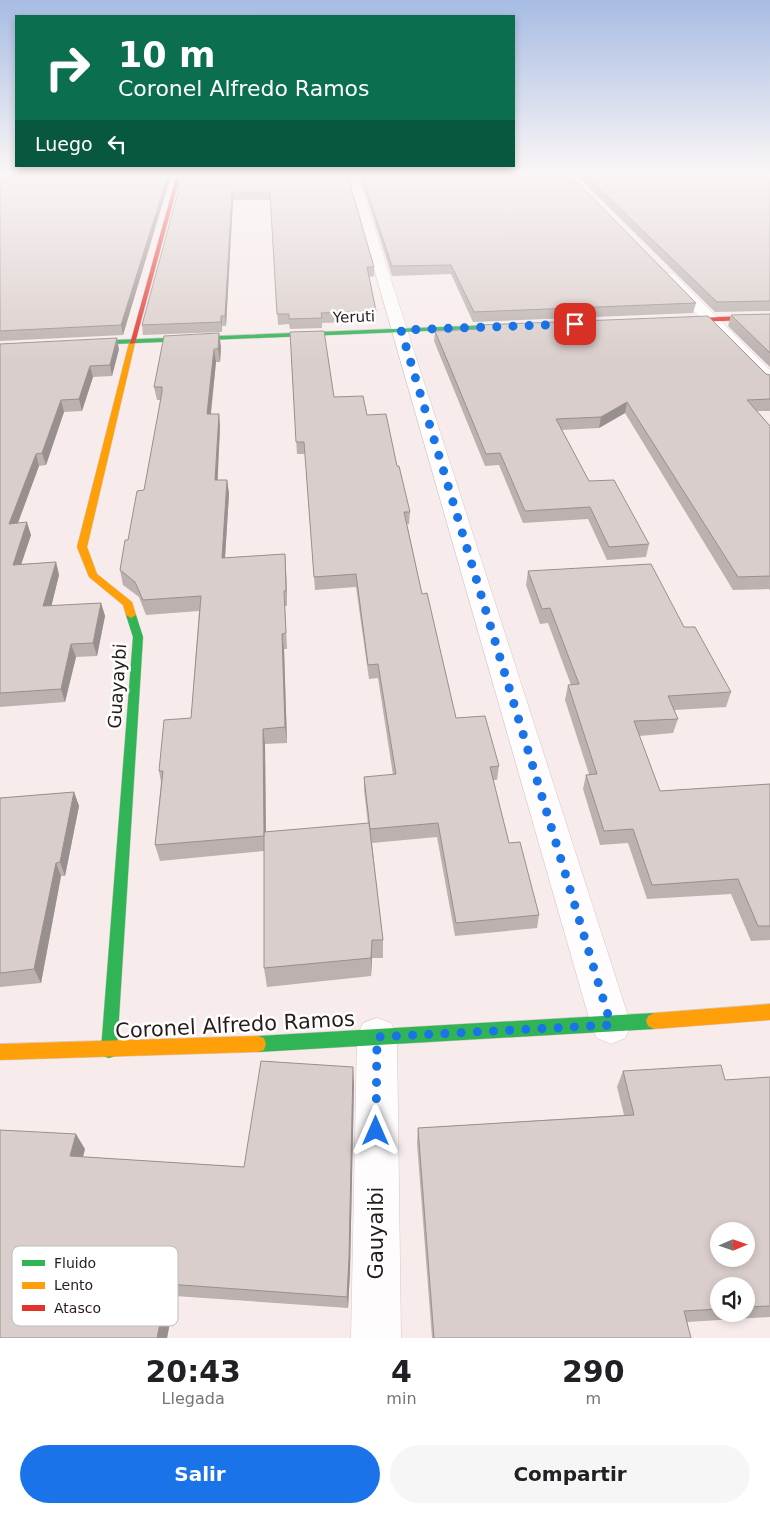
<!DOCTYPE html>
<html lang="es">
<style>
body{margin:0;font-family:"DejaVu Sans",sans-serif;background:#f6f6f6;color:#202124;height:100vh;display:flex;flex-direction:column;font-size:19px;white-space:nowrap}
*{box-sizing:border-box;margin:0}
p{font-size:16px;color:#757577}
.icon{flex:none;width:28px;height:28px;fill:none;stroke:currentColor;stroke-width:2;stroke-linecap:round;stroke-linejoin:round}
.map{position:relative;height:1338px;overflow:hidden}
.sheet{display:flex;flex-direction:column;background:#fff;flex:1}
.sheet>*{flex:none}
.hud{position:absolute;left:15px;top:15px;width:500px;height:152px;border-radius:0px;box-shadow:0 2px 8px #0003;background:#0b6e4f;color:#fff;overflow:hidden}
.needle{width:32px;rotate:88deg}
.fabs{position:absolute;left:710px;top:1222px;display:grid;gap:10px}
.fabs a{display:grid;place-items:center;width:45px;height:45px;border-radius:50%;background:#fff;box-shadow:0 2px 8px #0003;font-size:25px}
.pin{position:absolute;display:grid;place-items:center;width:42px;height:42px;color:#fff;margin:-21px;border-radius:10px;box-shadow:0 2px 8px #0006}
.me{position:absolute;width:55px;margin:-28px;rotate:0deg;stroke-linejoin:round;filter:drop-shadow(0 0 4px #0008)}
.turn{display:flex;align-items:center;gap:18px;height:105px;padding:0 20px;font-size:22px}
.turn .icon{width:65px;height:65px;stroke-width:2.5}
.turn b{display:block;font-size:35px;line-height:42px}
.then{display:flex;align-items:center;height:48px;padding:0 20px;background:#0003;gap:10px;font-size:19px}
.eta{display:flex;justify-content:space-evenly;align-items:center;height:85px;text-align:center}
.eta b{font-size:30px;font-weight:800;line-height:35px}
.button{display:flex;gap:10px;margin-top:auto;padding:10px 20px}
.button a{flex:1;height:58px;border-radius:30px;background:#1a73e8;color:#fff;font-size:20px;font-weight:800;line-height:58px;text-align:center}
.button a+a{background:#f6f6f6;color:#202124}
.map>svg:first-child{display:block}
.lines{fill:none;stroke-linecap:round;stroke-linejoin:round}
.street-casing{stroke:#d4c8c7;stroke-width:1}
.fast-casing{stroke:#d4c8c7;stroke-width:1}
.slow-casing{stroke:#d4c8c7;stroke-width:1}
.jam-casing{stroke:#d4c8c7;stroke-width:1}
.street{fill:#fefcfc;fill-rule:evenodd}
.fast{fill:#30b455;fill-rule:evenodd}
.slow{fill:#ff9f0a;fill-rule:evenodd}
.jam{fill:#e5322d;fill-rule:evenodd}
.wall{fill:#bbb1af;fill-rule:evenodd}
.shaded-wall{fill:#98908e}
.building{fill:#d9cecb;stroke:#98908e;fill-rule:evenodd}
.route{stroke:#1a73e8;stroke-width:9;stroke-dasharray:0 16.2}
.labels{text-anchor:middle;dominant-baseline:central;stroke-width:5;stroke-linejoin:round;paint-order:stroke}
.far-street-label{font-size:15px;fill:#271c1b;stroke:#fff}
.street-label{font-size:18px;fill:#271c1b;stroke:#fff}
.near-street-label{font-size:21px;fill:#271c1b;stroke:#fff}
.key{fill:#fff;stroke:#bebbbb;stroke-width:1}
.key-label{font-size:14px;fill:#271c1b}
</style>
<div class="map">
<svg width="770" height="1338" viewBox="0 0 770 1338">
<rect width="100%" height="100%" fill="#f7eceb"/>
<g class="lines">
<g class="street-casing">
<path id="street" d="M347,174h10l274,851 -6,13 -14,6 -14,-6 -6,-13z
M669,273l5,1 96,96v15l-6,-1 -100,-104 -2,-3 2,-3z
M377,1018l14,5 6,14 4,301h-50l6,-301 6,-14z"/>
</g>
<g class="fast-casing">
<path id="fast" d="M518,324l3,2 -1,1 -406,17 -3,-2 3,-2z
M131,612l5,3 7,22 -26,413 -2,6 -6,2 -6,-2 -2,-6 32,-413 -7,-22z
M654,1013l6,3 2,5 -2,5 -6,3 -396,23 -6,-2 -2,-6 2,-6 6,-2z"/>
</g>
<g class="slow-casing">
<path id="slow" d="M4,174h4l-8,9v-4z
M132,341l3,2 -48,204 10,27 35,28 4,13 -5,3 -5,-3 -3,-10 -34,-28 -12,-30 52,-204z
M770,1004v16l-116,9 -6,-3 -2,-5 2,-5 6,-3z
M258,1036l6,2 2,6 -2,6 -6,2 -258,8v-16z"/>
</g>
<g class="jam-casing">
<path id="jam" d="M178,176l2,1 -45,166 -5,1 46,-167z
M770,315v4l-97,4 -3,-2 3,-2z"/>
</g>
<use href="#street" class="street"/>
<use href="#fast" class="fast"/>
<use href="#slow" class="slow"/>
<use href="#jam" class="jam"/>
</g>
<path class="wall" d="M11,174h104l-104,3z
M183,174h164l27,93v9l-5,1 7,34v10l-54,2v5l-32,1 -1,-5 -11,1 -8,-125h-37l-7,126h-4v6l-79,3 -1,-10z
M359,174h210l127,129 -3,10 -220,9 -22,-48 -59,2z
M575,174h195v137l-55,1z
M168,175l1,7 -46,153 -123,6v-162z
M770,314v53l-42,-41 3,-11z
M480,325l290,50v36h-13l13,15v165l-1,-2 -36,1 -108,-177 -26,15 -37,2 27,51 60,63 -3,13 -39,3 -19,-41 -65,4 -24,-58 -14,1 -51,-125 1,-10 45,-2z
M290,332l44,65 33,18 30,51 13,46 -1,12h-2l15,70 34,124 43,48 -2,14h-4l16,63 30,72 -2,13 -82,8 -18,-99 -65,6 11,97v18h-11l-1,18 -104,11 -3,-19v-117l-104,10 -5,-16 6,-63 -2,-11 32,-53 8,-107 -53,4 -7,-18 -16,-12 -3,-15 8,-30 16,-50 17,-90h-4l-3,-13 67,-41 -1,16h-4l-5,52h8l1,13 -3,53h10l2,14 -4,64 60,-4 1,15 1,37h-2l2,43h-3l3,94 -22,1 1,88 102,-8 -4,-34v-13l29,-2 -15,-97 -9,1 -13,-92 -41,3 -10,-136h-8z
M0,344l119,5 -7,27 -19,1 -11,34 -18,1 -18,53 -7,1 -21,57 13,12 -10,29 35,-2 3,13 -8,31 50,-3 4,13 -8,40 -21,1 -11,45 -65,5z
M528,571l156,56 47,65 -5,15 -52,3 4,9 -5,14 -34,3 21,55 110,-7v156l-19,1 -20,-47 -84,5 -19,-56 -28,2 -17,-56 3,-14 3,-1 -24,-74 3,-15h3l-23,-62 -8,1 -14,-39z
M74,792l5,14 -14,70h-4l-20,107 -41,4v-189z
M623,1071l102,9 45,-3v240l-83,5 4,16h-259l-15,-195 1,-15 206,-13 -7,-28zM719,1286h27v28h-27z
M354,1083l-4,188 -2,37 -173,-12 -8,42h-167l85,-189 -2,8 161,10z"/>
<path class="shaded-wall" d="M168,175l1,7 -46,153 -2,-10z
M232,192l1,8 -7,126 -1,-10z
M221,316l1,10v6l-1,-10z
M219,333l2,13 -1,16 -2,-13z
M117,338l2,11 -7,27 -2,-11z
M214,349l2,13 -7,66 -2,-14z
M90,366l3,11 -11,34 -3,-12z
M61,400l3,12 -18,53 -4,-12z
M627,402l-2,11 -26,15 2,-11z
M219,414l1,13 -3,67 -2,-14z
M36,454l3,12 -26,70 -4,-12z
M227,480l2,14 -5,79 -2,-15z
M27,522l4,13 -14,42 -4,-12z
M285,554l1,15 1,37 -1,-15z
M56,562l3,13 -11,45 -5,-14z
M101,603l4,13 -8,40 -4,-13z
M282,634l2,15 3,94 -2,-16z
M71,644l5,13 -11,45 -4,-13z
M263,729l2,15 1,107 -2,-15z
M74,792l5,14 -14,70 -5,-14z
M56,863l5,13 -20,107 -7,-14z
M372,940v18l-1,18v-18z
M353,1067l1,16 -4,188 -2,37 -1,-11z
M76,1134l9,15 -6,22 -9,-15z
M168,1284l7,12 -8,42h-10z"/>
<path class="building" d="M183,174h164l27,93h-7l9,44 -55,2 1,5 -33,1v-5h-12l-7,-122h-38l-7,124h-4v6l-79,3z
M361,174h208l127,129 -222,9 -23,-47 -59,1z
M584,174h186v127l-53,1z
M168,175l-47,150 -121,6v-152z
M770,314v39l-39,-38z
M708,316l58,58 4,1v24l-23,1 23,26v150l-32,1 -111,-175 -26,15 -45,2 33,62 25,-1 35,64 -40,3 -19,-40 -65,4 -25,-58 -14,1 -51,-123 47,-2 -2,-4z
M324,331l10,66 29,-1 4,19 19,-1 11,52h2l11,46h-6l18,82 5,-1 29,125 29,-2 14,50 -9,1 19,76 11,-1 19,73 -83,8 -18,-100 -68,6 -6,-52 32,-3 -18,-110 -10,1 -12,-91 -42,3 -10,-135h-8l-6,-110z
M219,333l-1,16h-4l-7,65h12l-4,66h12l-5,78 63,-4 1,37h-2l2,42 -4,1 3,93 -22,2 1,107 -109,9 8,-74h-4l5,-51 27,-2 10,-122 -58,4 -8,-18 -15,-12 5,-30h3l9,-49 7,-1 18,-98v-5h-8l10,-51z
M117,338l-7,27 -20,1 -11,33 -18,1 -19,53 -6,1 -27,70 18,-2 -14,43 43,-3 -13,44 58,-3 -8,40 -22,1 -10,45 -61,4v-349z
M651,564l33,63h11l36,65 -63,4 10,23 -44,2 26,70 110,-7v142h-12l-20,-47 -86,6 -19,-56 -29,2 -18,-56 11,-1 -29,-89 11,-1 -29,-76 -8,1 -14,-38z
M74,792l-14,70 -4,1 -22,106 -34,4v-175z
M369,823l14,117h-11l-1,18 -107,10v-136z
M261,1061l92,6 -4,191 -2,39 -179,-13 -11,54h-157v-208l76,4 -6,22 174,11z
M721,1065l4,15 45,-3v229l-24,1v-21h-27v23l-35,2 7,27h-257l-16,-210 216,-13 -11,-44zM719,1231h27v28h-27z"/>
<linearGradient id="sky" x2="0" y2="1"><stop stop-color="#a7bce3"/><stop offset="0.48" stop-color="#fbf6f6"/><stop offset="1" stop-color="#fbf6f6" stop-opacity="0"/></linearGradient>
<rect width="770" height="361" fill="url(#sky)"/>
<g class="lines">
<path class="route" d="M376,1131l1,-94 234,-12 -210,-695 174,-6"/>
</g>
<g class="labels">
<g class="far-street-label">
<text transform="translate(354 317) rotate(-2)">Yeruti</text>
</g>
<g class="street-label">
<text transform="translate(117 686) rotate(-86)">Guayaybi</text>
</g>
<g class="near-street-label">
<text transform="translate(235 1025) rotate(-3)">Coronel Alfredo Ramos</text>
<text transform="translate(376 1233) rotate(-90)">Gauyaibi</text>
</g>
</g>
<rect x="12" y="1246" width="166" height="80" rx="8" class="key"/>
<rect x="22" y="1260" width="23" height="6" fill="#30b455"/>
<rect x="22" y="1282" width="23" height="7" fill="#ff9f0a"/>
<rect x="22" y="1305" width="23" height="6" fill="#e5322d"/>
<g class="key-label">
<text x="54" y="1268">Fluido</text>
<text x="54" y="1290">Lento</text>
<text x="54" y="1313">Atasco</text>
</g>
</svg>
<div class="fabs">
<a><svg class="needle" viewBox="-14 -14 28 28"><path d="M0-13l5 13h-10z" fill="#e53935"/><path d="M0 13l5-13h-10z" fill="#757577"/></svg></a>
<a><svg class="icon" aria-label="sound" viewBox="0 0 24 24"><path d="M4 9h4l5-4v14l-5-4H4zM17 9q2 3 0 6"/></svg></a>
</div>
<div class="pin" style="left:575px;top:324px;background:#d93025"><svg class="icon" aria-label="arrive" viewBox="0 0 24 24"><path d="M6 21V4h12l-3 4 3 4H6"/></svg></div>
<svg class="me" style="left:376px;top:1131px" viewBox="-20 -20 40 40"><path d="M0-17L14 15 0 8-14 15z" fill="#1a73e8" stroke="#fff" stroke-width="4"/></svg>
<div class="hud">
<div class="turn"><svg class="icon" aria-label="right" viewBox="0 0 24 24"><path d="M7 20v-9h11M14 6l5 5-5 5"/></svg><div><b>10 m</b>Coronel Alfredo Ramos</div></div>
<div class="then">Luego<svg class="icon" aria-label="left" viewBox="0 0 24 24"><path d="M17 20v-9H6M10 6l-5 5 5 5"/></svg></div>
</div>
</div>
<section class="sheet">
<div class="eta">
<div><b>20:43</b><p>Llegada</p></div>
<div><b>4</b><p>min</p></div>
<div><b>290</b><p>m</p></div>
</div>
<div class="button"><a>Salir</a><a>Compartir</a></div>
</section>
